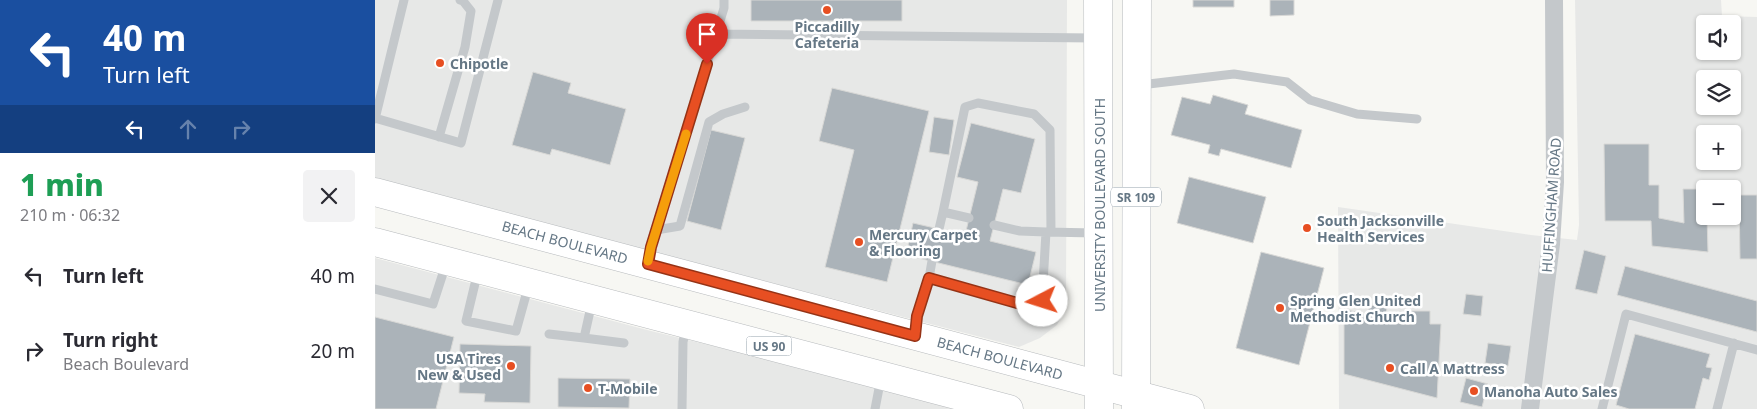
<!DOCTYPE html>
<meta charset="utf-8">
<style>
body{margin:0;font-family:"Noto Sans",sans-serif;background:#f2f2f3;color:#2b2b33;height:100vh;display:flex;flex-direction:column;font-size:19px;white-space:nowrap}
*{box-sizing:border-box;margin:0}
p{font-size:16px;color:#7c7c81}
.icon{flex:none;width:28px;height:28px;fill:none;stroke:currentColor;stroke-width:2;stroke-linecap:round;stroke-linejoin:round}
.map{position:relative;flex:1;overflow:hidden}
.sheet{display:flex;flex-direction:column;background:#fff;width:375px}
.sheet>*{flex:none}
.guide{background:#1a4fa0;color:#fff;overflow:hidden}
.tools{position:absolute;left:1321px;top:15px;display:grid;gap:10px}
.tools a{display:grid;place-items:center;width:45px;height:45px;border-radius:5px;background:#fff;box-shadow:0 1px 4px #0004;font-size:25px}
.pin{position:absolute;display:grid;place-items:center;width:42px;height:42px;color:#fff;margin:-51px -21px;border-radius:50% 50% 50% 0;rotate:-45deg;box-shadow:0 0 5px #0007}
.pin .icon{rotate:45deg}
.me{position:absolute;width:55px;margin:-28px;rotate:265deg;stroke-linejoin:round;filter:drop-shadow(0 0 4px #0008)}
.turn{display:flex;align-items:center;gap:18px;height:105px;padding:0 20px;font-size:22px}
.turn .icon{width:65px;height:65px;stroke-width:2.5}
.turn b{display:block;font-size:35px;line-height:42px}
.lanes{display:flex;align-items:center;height:48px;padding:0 20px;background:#0003;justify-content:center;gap:25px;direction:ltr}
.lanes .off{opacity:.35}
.round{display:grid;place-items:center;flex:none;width:52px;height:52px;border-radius:5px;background:#f2f2f3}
.headline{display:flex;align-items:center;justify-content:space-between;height:85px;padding:0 20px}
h1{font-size:30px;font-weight:800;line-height:38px;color:#1e9e55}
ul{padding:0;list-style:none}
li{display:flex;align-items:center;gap:15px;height:75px;padding:0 20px}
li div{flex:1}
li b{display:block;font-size:19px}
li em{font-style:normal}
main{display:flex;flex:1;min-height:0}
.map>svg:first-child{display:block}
.built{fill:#e7e8e7;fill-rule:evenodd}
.building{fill:#abb3b9;stroke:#d8d8d6}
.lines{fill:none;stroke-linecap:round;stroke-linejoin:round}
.primary-casing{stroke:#b7bbbf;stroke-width:29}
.highway-casing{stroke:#b7babd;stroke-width:29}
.lane{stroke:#c4c8cb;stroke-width:9}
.street{stroke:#c4c8cb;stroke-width:18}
.primary{stroke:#fff;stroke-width:28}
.highway{stroke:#fff;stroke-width:28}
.route-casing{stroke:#963316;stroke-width:12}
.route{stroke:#e74f22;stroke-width:9}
.slow{stroke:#f59e0b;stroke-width:9}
.poi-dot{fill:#e74f22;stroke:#fff;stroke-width:2}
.labels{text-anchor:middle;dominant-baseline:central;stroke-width:5;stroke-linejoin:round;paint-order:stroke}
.shield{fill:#fff;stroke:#93a0aa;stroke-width:1}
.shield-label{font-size:12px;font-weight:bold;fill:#657785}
.poi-label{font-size:14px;font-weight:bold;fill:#657785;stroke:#fff;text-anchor:start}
.street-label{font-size:14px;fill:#657785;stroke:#fff}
</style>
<main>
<section class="sheet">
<div class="guide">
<div class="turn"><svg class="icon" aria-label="left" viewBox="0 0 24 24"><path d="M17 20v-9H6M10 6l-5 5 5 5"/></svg><div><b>40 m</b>Turn left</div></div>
<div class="lanes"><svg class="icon" aria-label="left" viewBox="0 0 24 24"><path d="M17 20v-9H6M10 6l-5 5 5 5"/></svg><svg class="icon off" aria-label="ahead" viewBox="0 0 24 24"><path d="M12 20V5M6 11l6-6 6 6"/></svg><svg class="icon off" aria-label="right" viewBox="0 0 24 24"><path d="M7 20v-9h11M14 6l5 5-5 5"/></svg></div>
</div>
<div class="headline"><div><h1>1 min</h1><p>210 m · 06:32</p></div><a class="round"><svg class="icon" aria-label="close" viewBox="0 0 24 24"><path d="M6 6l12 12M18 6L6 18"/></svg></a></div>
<ul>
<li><svg class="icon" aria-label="left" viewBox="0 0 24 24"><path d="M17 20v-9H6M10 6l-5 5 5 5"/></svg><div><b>Turn left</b></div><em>40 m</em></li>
<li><svg class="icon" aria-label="right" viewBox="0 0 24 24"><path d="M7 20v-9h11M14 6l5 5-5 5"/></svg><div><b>Turn right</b><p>Beach Boulevard</p></div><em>20 m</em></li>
</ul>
</section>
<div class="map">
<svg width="1382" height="409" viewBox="0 0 1382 409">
<rect width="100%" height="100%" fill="#f7f7f3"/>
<path class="built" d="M0,0h692l-1,307 -9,18 -17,13 -21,9 -644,-167z
M1200,0h146l1,16 35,1v392h-418l-1,-202 193,28 46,5 2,-15zM1330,24h28v27h-28zM1330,79h28v27h-28zM1330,134h28v27h-28zM1330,189h28v27h-28z
M0,258l276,73 323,78h-599z"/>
<path class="building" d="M376,0h151v21h-151z
M818,0h41v7h-41z
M895,0h24v15l-24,1z
M158,72l38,11 -3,10 58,16 -16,56 -58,-16 -2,6 -38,-10z
M457,88l97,23 -42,171 -62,-15 29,-117 -35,-9z
M838,95l35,10 -3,9 57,16 -11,38 -70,-19 -2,7 -11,-3 2,-8 -39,-10 11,-38 28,7z
M559,117l20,3 -5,35 -20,-3z
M596,123l64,16 -14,54 -18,-4 -13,52 46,11 -8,33 -122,-30 7,-32 52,12 13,-53 -21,-5z
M336,130l34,8 -24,92 -34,-9z
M1229,144h45v41h10v33l25,5 -1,-34h23l-1,27h2l1,36 -56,-6 -1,-25h-46z
M814,177l77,20 -13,46 -76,-20z
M1364,195h18v64h-17z
M1209,250l22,6 -9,38 -22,-5z
M886,252l63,16 -25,97 -63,-17z
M1250,266l132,35v31l-140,-37z
M1091,294l17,2 -2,20 -18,-2z
M995,305l17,3 -2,11 16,5h10v-13h19v13h11l-4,74 -93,-24v-65l23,6z
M0,317l79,20 -18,72h-61z
M1260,334l75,20 -4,13 6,1 -3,12 -6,-2 -8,31h-66l-13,-4z
M1113,343l23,3 -3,20 -23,-3z
M85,344l71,2 -1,57 -46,-1 1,-8 -26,-1z
M183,378l72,1 -1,29 -71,-1z
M1091,378l22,6 -6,23 -22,-5z"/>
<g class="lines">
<g class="primary-casing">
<path id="primary" d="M723,0l1,409
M761,409l1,-409"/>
</g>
<g class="highway-casing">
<path id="highway" d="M0,192l815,217
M0,242l634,167"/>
</g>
<path class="lane" d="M341,34l380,4
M765,85l94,-11 53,8 23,18 47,14 60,5
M0,118l86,25 37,-143
M0,119l29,-119
M64,137l26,-90 6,-36 -8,-10 -3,-1
M568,212l22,-105 13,-4 56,11 16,16 1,102
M619,225l26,6 26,1
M564,229l4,-17 26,6
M281,230l24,-4 29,-104 14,-8 22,-7
M273,261l3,-14 73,-239v-8
M103,271l-12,50 50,10 13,-47
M554,278l3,-17
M0,289l58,15 13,-40
M217,302l-8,36 40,5
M541,333l1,-16 12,-39 95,27 18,-4 4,-69 49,1
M174,334l35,4
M307,409l1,-67 3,-15
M500,409l6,-31
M1227,409l24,-95 131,36
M1342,409l17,-66"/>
<path class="street" d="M1155,409l21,-165 4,-62 -1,-182"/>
<use href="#primary" class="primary"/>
<use href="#highway" class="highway"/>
</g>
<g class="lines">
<g class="route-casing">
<path id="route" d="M332,64l-56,183 -3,17 267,72 2,-20 12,-38 95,27 18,-4"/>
</g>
<use href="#route" class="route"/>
<path class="slow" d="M273,261l3,-14 35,-113"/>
</g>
<g class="poi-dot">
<circle cx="452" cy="10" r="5"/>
<circle cx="65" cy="63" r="5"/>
<circle cx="932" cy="228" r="5"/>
<circle cx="484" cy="242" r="5"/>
<circle cx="905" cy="308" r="5"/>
<circle cx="136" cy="366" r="5"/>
<circle cx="1015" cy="368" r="5"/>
<circle cx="213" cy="388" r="5"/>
<circle cx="1099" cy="391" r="5"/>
</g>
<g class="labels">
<g class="shield">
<rect x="736" y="187.5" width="50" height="19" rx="4"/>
<rect x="371.5" y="336.5" width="45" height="19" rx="4"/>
</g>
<g class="shield-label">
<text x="761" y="197">SR 109</text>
<text x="394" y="346">US 90</text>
</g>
<g class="poi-label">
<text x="452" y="26" text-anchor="middle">Piccadilly<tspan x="452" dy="16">Cafeteria</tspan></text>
<text x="75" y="63">Chipotle</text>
<text x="942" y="220">South Jacksonville<tspan x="942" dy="16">Health Services</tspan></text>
<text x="494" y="234">Mercury Carpet<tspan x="494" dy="16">&amp; Flooring</tspan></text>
<text x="915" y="300">Spring Glen United<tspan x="915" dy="16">Methodist Church</tspan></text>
<text x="126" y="358" text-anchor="end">USA Tires<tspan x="126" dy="16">New &amp; Used</tspan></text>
<text x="1025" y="368">Call A Mattress</text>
<text x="223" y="388">T-Mobile</text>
<text x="1109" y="391">Manoha Auto Sales</text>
</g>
<g class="street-label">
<text transform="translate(724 205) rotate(-90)">UNIVERSITY BOULEVARD SOUTH</text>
<text transform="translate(1176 205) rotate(-86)">HUFFINGHAM ROAD</text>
<text transform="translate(190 242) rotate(15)">BEACH BOULEVARD</text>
<text transform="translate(625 358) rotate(15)">BEACH BOULEVARD</text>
</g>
</g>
</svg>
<div class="tools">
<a><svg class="icon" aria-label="sound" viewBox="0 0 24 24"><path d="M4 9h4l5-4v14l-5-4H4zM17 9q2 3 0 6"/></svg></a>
<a><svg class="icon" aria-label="layers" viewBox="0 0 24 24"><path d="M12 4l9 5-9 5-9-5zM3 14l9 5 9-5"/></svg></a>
<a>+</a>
<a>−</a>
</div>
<div class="pin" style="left:332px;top:64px;background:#d93025"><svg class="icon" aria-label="arrive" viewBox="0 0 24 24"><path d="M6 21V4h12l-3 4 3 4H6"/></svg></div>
<svg class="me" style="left:667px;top:301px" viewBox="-20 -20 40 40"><circle r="19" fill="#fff"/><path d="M0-13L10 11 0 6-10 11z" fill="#e74f22"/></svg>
</div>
</main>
